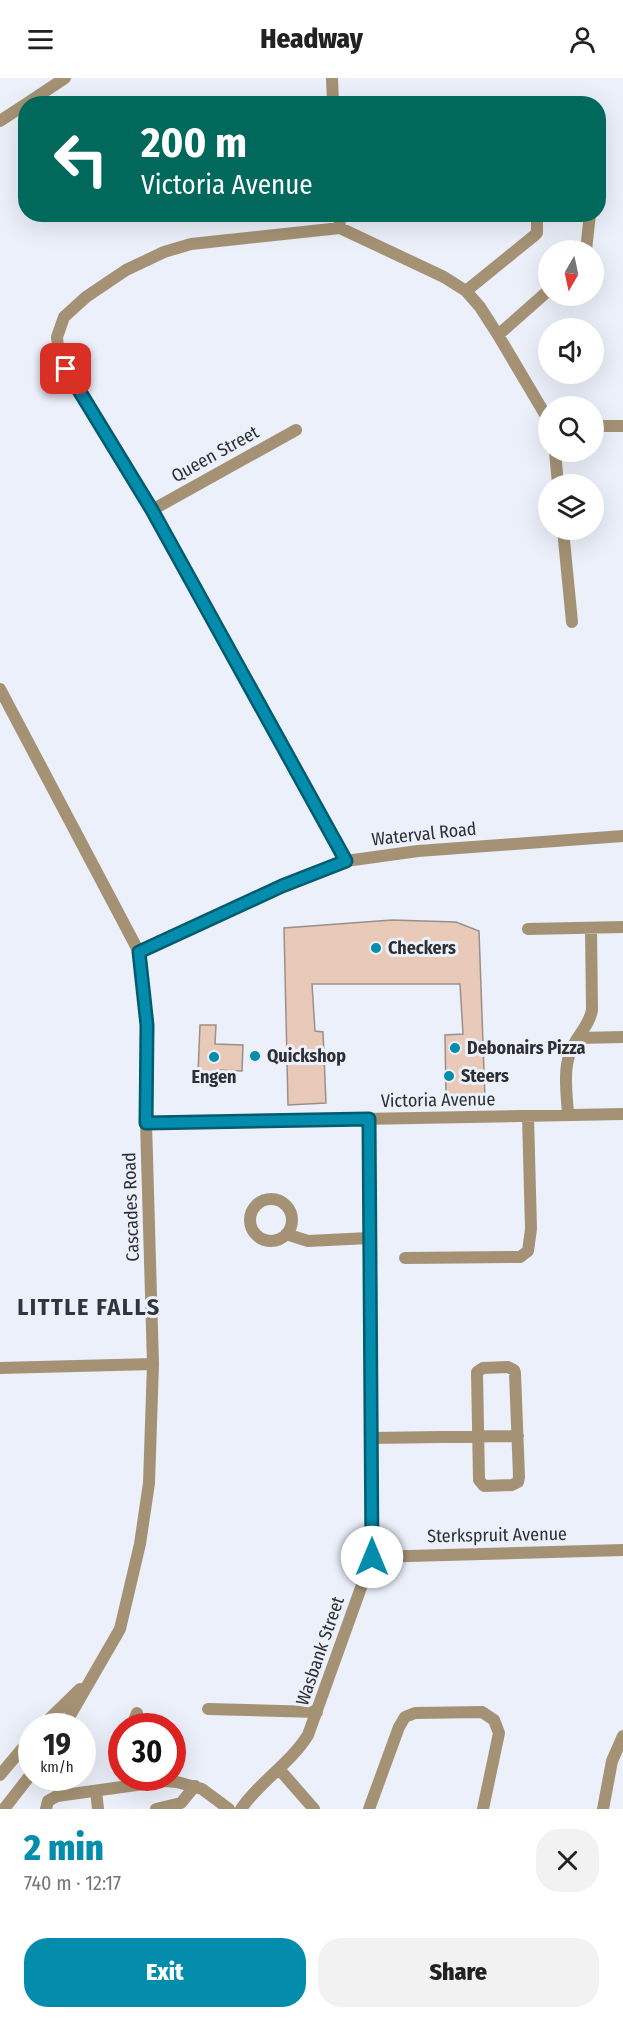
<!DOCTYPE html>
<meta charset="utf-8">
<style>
body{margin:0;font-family:"Fira Sans Condensed",sans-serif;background:#f2f2f2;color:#222;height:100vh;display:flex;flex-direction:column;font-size:22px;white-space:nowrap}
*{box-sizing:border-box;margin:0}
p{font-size:20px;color:#767676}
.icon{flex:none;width:33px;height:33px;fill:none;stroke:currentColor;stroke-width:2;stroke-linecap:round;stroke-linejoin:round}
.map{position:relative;height:1731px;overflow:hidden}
.details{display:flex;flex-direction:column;background:#fff;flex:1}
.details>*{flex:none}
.guide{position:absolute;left:18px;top:18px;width:588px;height:126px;border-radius:24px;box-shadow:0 6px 24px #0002;background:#00695c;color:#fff;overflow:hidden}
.needle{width:39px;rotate:189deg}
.fabs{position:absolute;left:538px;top:162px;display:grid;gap:12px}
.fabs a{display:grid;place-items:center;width:66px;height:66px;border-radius:50%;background:#fff;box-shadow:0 6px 24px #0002;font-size:30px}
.speed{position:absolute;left:18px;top:1635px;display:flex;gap:12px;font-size:30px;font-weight:700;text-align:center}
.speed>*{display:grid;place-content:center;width:78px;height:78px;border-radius:50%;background:#fff;box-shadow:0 6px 24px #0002;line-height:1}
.speed small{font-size:15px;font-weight:400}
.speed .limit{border:9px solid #d22;background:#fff;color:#111}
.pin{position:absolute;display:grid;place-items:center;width:51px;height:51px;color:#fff;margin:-26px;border-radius:12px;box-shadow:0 3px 9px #0006}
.me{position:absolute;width:66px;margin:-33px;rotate:0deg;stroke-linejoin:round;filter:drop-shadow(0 0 4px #0008)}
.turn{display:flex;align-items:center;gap:21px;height:126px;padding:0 24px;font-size:27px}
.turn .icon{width:78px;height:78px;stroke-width:2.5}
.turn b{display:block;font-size:42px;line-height:51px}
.round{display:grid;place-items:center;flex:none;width:63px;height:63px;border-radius:24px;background:#f2f2f2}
.summary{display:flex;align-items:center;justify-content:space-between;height:102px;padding:0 24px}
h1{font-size:36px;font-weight:800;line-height:45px;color:#038cab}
.action{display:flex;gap:12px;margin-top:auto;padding:12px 24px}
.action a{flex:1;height:69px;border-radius:24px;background:#038cab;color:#fff;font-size:24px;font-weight:800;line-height:69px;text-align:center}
.action a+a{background:#f2f2f2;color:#222}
header{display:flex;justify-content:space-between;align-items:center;height:78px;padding:0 24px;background:#fff;font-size:27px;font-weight:800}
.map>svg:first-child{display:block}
.building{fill:#e9c9b8;stroke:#9a908b;stroke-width:1.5}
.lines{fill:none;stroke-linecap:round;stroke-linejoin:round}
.minor{stroke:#a59275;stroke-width:12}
.route-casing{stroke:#025b6f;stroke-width:15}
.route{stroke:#038cab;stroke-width:10}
.poi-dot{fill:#038cab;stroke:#ecf0fa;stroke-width:2}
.labels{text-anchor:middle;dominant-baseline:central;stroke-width:6;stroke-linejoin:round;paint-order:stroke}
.street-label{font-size:18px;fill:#2e2f33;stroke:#ecf0fa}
.poi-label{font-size:18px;font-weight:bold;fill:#2e2f33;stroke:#ecf0fa;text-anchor:start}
.district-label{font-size:24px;font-weight:bold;letter-spacing:1.5px;fill:#32353d;stroke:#ecf0fa}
</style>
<header><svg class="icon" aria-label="menu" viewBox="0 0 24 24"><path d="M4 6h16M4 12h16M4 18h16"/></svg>Headway<svg class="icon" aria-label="person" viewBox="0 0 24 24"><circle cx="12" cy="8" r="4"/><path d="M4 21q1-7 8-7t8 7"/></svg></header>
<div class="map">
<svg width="623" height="1731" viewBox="0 0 623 1731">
<rect width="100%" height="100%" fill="#ecf0fa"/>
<path class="building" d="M392,842l64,2 23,9 6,168 -39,-1 -1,-63 18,-1 -3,-50h-148l3,47 8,1 3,71 -38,2 -4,-177z
M200,947h16l-1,19 28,1 -1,26 -26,-1v4h-18z"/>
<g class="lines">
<path class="minor" d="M332,0l1,26
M26,26l39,-26
M0,43l26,-17
M339,136l1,14
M586,172l4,-36
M466,213l69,-56 2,-2v-19
M498,257l51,-45
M594,348h29
M555,374l3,32
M152,432l144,-80
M563,452l9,92
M0,611l139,263 8,73 -1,98 7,241 -4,119 -9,61 -20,85 -56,97
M346,783l-194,-351 -85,-141 -9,-22 -1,-10 7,-20 22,-20 40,-27 38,-18 27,-8 149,-16 104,49 22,14 14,16 18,28 51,86
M528,851l95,-2
M139,874l143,-66 64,-25 72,-10 205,-15
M579,960l44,-1
M568,1037c-1,-19 -5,-44 2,-62 5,-16 19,-26 22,-43l-1,-82
M146,1045l477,-9
M250 1142a21 21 0 1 1 42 0a21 21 0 1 1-42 0Z
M286,1156l22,7 61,-3
M405,1180l115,-1 8,-6 3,-22 -3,-113
M508,1289l6,3 1,3 4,104 -1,5 -6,3 -28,1 -5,-6 -2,-108 6,-4z
M0,1290l153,-4
M371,1360l147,-2
M372,1479l251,-7
M208,1631l109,3
M42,1648l38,-37
M132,1648l5,-13
M279,1691l35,40
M0,1697l32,-38
M96,1713l2,18
M4,1731l28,-36
M46,1731l2,-8 9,-5 108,-15 12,1 25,7 27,20
M156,1731l25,-6 14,-17
M241,1731c19,-28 49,-45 67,-74l64,-178 -3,-438
M369,1731l30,-82 6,-10 10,-4 67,-1 12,8 5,13 -16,76
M603,1731l9,-48 11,-25"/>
</g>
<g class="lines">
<g class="route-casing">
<path id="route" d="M66,291l86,141 194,351 -64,25 -143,66 8,73 -1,98 223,-4 3,438"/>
</g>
<use href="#route" class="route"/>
</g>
<g class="poi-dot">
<circle cx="376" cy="870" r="6"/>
<circle cx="455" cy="970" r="6"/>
<circle cx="255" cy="978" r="6"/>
<circle cx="214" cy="979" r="6"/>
<circle cx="449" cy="998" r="6"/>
</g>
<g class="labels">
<g class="street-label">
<text transform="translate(215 376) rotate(-29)">Queen Street</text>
<text transform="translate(424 756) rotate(-6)">Waterval Road</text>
<text transform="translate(438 1022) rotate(-1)">Victoria Avenue</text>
<text transform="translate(131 1129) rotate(-92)">Cascades Road</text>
<text transform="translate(497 1457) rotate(-1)">Sterkspruit Avenue</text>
<text transform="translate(320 1573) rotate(-71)">Wasbank Street</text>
</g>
<g class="poi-label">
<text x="388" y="870">Checkers</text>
<text x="467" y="970">Debonairs Pizza</text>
<text x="267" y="978">Quickshop</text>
<text x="461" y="998">Steers</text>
<text x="214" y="999" text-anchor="middle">Engen</text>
</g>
<g class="district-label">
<text x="89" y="1229">LITTLE FALLS</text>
</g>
</g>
</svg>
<div class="fabs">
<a><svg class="needle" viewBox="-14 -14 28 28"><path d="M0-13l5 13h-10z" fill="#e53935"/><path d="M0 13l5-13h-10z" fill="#767676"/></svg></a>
<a><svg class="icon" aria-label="sound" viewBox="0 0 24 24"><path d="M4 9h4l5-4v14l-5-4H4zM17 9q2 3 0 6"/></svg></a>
<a><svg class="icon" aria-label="search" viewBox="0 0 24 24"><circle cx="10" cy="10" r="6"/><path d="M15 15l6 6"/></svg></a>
<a><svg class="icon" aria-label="layers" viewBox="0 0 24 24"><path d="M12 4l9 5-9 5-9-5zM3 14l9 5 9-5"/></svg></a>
</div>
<div class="speed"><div>19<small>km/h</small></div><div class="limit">30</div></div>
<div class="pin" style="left:66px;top:291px;background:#d93025"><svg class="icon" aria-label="arrive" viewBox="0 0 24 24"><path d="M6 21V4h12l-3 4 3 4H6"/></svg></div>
<svg class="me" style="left:372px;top:1479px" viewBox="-20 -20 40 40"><circle r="19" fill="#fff"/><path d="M0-13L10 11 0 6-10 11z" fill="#038cab"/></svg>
<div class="guide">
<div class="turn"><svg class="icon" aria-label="left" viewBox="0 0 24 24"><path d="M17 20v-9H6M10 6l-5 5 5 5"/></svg><div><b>200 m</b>Victoria Avenue</div></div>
</div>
</div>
<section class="details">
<div class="summary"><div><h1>2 min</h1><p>740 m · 12:17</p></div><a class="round"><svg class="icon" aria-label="close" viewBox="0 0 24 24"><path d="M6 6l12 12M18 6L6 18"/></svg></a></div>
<div class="action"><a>Exit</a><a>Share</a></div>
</section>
